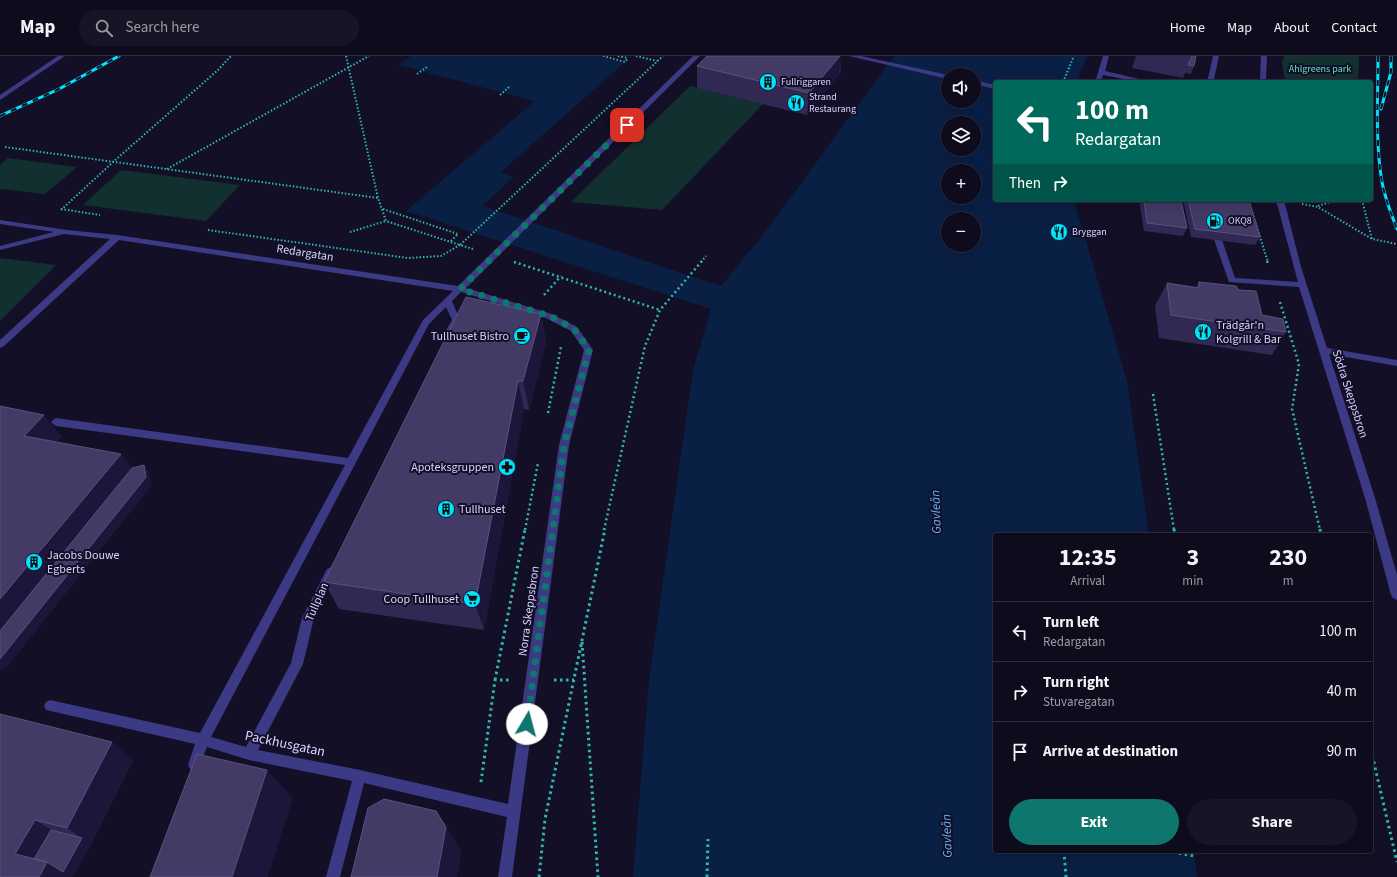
<!DOCTYPE html>
<meta charset="utf-8">
<style>
body{margin:0;font-family:"Source Sans 3",sans-serif;background:#171425;color:#f1f3f6;height:100vh;display:flex;flex-direction:column;font-size:15px;white-space:nowrap}
*{box-sizing:border-box;margin:0}
p{font-size:13px;color:#9b9ba3}
.icon{flex:none;width:22px;height:22px;fill:none;stroke:currentColor;stroke-width:2;stroke-linecap:round;stroke-linejoin:round}
.map{position:relative;flex:1;overflow:hidden}
.sheet{position:absolute;left:993px;top:477px;width:380px;height:320px;display:flex;flex-direction:column;background:#0e0b1c;border-radius:4px;box-shadow:0 4px 16px #0002,0 0 0 1px #2e2b3b}
.sheet>*{flex:none}
.guide{position:absolute;left:993px;top:24px;width:380px;height:122px;border-radius:4px;box-shadow:0 4px 16px #0002,0 0 0 1px #2e2b3b;background:#00695c;color:#fff;overflow:hidden}
.controls{position:absolute;left:941px;top:12px;display:grid;gap:8px}
.controls a{display:grid;place-items:center;width:40px;height:40px;border-radius:50%;background:#0e0b1c;box-shadow:0 4px 16px #0002,0 0 0 1px #2e2b3b;font-size:20px}
.pin{position:absolute;display:grid;place-items:center;width:34px;height:34px;color:#fff;margin:-17px;border-radius:8px;box-shadow:0 2px 6px #0006}
.me{position:absolute;width:44px;margin:-22px;rotate:8deg;stroke-linejoin:round;filter:drop-shadow(0 0 3px #0008)}
.turn{display:flex;align-items:center;gap:14px;height:84px;padding:0 16px;font-size:18px}
.turn .icon{width:52px;height:52px;stroke-width:2.5}
.turn b{display:block;font-size:28px;line-height:34px}
.then{display:flex;align-items:center;height:38px;padding:0 16px;background:#0003;gap:8px;font-size:15px}
.eta{display:flex;justify-content:space-evenly;align-items:center;height:68px;text-align:center}
.eta b{font-size:24px;font-weight:700;line-height:28px}
.primary-button{display:flex;gap:8px;margin-top:auto;padding:8px 16px}
.primary-button a{flex:1;height:46px;border-radius:24px;background:#0f766e;color:#fff;font-size:16px;font-weight:700;line-height:46px;text-align:center}
.primary-button a+a{background:#171425;color:#f1f3f6}
ul{padding:0;list-style:none}
li{display:flex;align-items:center;gap:12px;height:60px;padding:0 16px;border-top:1px solid #2e2b3b}
li div{flex:1}
li b{display:block;font-size:15px}
li em{font-style:normal}
header{display:flex;align-items:center;gap:24px;box-sizing:border-box;height:56px;padding:0 20px;background:#0e0b1c;border-bottom:1px solid #2e2b3b}
header strong{font-size:19px}
nav{display:flex;gap:22px;margin-inline-start:auto;font-size:14px}
.search{width:280px;height:36px;background:#171425;display:flex;align-items:center;gap:10px;box-sizing:border-box;padding:0 14px;border-radius:22px;color:#9b9ba3;font-size:15px}
.map>svg:first-child{display:block}
.green{fill:#12302f}
.water{fill:#0a1f44;fill-rule:evenodd}
.lines{fill:none;stroke-linecap:round;stroke-linejoin:round}
.path-far2{stroke:#2fb8b0;stroke-width:2;stroke-dasharray:1.5 2;stroke-linecap:butt}
.path-far1{stroke:#2fb8b0;stroke-width:2.5;stroke-dasharray:2 3;stroke-linecap:butt}
.path{stroke:#2fb8b0;stroke-width:3;stroke-dasharray:2.5 3.5;stroke-linecap:butt}
.minor{fill:#3d3a85;fill-rule:evenodd}
.rail-casing{stroke:#00e5ff;stroke-width:3}
.rail{stroke:#130f26;stroke-width:2;stroke-dasharray:6;stroke-linecap:butt}
.wall{fill:#312854}
.shaded-wall{fill:#1d163a}
.building{fill:#433a66;stroke:#5a527e}
.route{stroke:#0f766e;stroke-width:7;stroke-dasharray:0 12.6}
.labels{text-anchor:middle;dominant-baseline:central;stroke-width:4;stroke-linejoin:round;paint-order:stroke}
.far-park-label{font-size:10px;fill:#5fe0c0;stroke:#130f26}
.far-poi-label{font-size:10px;fill:#d9d4ff;stroke:#130f26;text-anchor:start}
.street-label{font-size:12px;fill:#d9d4ff;stroke:#130f26}
.poi-label{font-size:12px;fill:#d9d4ff;stroke:#130f26;text-anchor:start}
.water-label{font-size:13px;font-style:italic;fill:#62b6ff;stroke:#130f26}
.near-street-label{font-size:14px;fill:#d9d4ff;stroke:#130f26}
</style>
<header>
<strong>Map</strong>
<div class="search"><svg class="icon" aria-label="search" viewBox="0 0 24 24"><circle cx="10" cy="10" r="6"/><path d="M15 15l6 6"/></svg>Search here</div>
<nav><a>Home</a><a>Map</a><a>About</a><a>Contact</a></nav>
</header>
<div class="map">
<svg width="1397" height="821" viewBox="0 0 1397 821">
<rect width="100%" height="100%" fill="#130f26"/>
<path class="green" d="M1284,0h75l-1,26h-73l-3,-19z
M690,30l73,18 -101,106 -91,-8z
M8,102l69,9 -32,27 -45,-5v-24z
M121,114l119,15 -34,36 -123,-16z
M0,202l56,7 -56,56z"/>
<path class="water" d="M411,0h185l28,7 -123,109 13,5 -32,29c80,25 159,55 239,80l48,-59 125,-171h193l-10,26h-82v118h79l53,181 22,154h-154v316h199l3,26h-564l16,-197 44,-310 18,-61 -305,-98 129,-110 -137,-36zM948,19h26v26h-26zM948,67h26v26h-26zM948,115h26v26h-26zM948,163h26v26h-26z"/>
<g class="lines">
<path class="path-far2" d="M346,0l32,142 8,23 74,24
M603,0l22,6 3,-4
M618,0l10,2
M636,0l21,5
M417,18l10,-7
M1009,24l11,2
M1063,26l11,-26
M500,39l9,-8
M5,91l373,51
M167,113l202,-113
M1362,144l10,39
M1302,148l16,3 54,32 25,5
M1318,150l18,-6
M61,153l39,6
M383,153l75,25 -8,8
M1251,153l17,53
M61,154l52,-48 105,-92 13,-14
M208,174l200,28 33,-2 19,-11
M350,176l36,-11
M473,193l-13,-4 203,-189
M701,206l5,-6"/>
<path class="path-far1" d="M1267,205l1,2
M514,206l146,48
M544,239l17,-19
M1280,246l19,62 -7,45 28,121
M1153,338l21,136
M548,357l13,-66
M525,474l13,-67
M604,474l41,-184 15,-36 42,-49"/>
<path class="path" d="M1174,473l1,6
M1320,473l1,6
M582,586l16,235
M495,624l30,-151
M554,624h20
M1371,694l26,112
M481,726l14,-102h14
M1064,795l2,26
M1167,795l27,5
M539,821l6,-58 60,-290
M707,821l1,-38"/>
<path class="minor" d="M58,0h7l-65,44v-5z
M693,0h7l-234,232 86,26 25,13 16,23 -24,95 -57,432h-14l9,-60 -143,-34 -24,94h-14l26,-96 -103,-21 -42,-13 -9,22 -4,2 -4,-2 -2,-4 7,-21 -149,-34 -2,-4 2,-4 4,-2 150,33 145,-268 -289,-39 -3,-2 -2,-2 2,-2 3,-2 292,40 75,-138 30,-29 -334,-51 -116,107 -3,1v-8l110,-101 -46,-5 -64,16v-4l54,-14 -54,-8v-4l67,10 50,5 341,51zM461,236l85,26 25,13 13,19 -25,95 -51,359 -148,-34 -102,-20 45,-86 11,-46 22,-46 -1,-3 -4,-2 -4,2 -25,49 -11,45 -45,84 -35,-10 218,-413 17,-17 6,13 -6,10 1,2h6l7,-12 -8,-19z
M849,0h12l87,19v4z
M1103,0h6l-4,15 47,11h-13l-36,-7 -2,7h-6z
M1213,0h6l-5,23 -3,3h-8l5,-4z
M1261,0h6l-1,26h-6z
M974,24l21,5v4l-21,-5z
M1276,144h8l17,67 26,81 70,12v6l-68,-12 46,144 22,77v25l-4,-2 -2,-3 -26,-97 -66,-211 -70,-5 -19,-54 4,-2 4,2 17,50 63,4z"/>
<g class="rail-casing">
<path id="rail" d="M1378,0c0,42 -3,85 4,126 3,16 9,32 15,47
M1381,53l10,-37v-16
M0,60l59,-27 60,-33"/>
</g>
<use href="#rail" class="rail"/>
</g>
<path class="wall" d="M1136,0h60l-2,10 -3,8 -6,-1 -2,5 -51,-10z
M840,9h1l-1,8 -33,42 -110,-27v-22z
M1139,144h42l6,28 -4,8 -39,-5z
M1183,144h66l11,37 -5,8 -64,-8z
M1199,226l63,33 24,17 -14,23 -113,-17 -4,-32 12,-23 29,4z
M541,258l5,29 -17,67 -5,-1 -40,221 -145,-21 -15,-27z
M0,658l133,46 -42,84 -19,33h-72z"/>
<path class="shaded-wall" d="M840,0h1l-2,19 -32,40 2,-22z
M541,258l5,29 -17,67 -6,-29z
M518,325l6,28 -40,221 -9,-26z
M44,359l18,22 -19,21 -19,-22z
M121,398l17,22 -138,172v-49z
M144,409l5,8 3,12 -144,181 -8,4v-11z
M112,686l21,18 -42,84 -19,33 -9,-5 19,-34 -15,-10z
M267,714l26,28 -25,79h-36z
M35,764l25,15 -28,28 -17,-9z
M446,771l16,25 -5,25h-20z
M47,806l25,15h-33z"/>
<path class="building" d="M707,0h133l-31,37 -112,-27z
M1192,0h4l-2,10 -6,-1z
M1144,144h37l6,28 -40,-5z
M1188,144h61l11,37 -65,-8z
M1199,226l37,4 3,4 17,1 6,24 21,4 3,13 -115,-17 -4,-32 32,5z
M466,241l75,17 -18,67h-5l-43,223 -151,-22z
M0,350l44,9 -20,21 97,18 -121,145z
M144,409l2,12 -146,182v-28l132,-163z
M0,658l112,28 -45,86 -32,-8 -20,34 32,8 -8,15h-39z
M197,698l70,16 -35,107h-82z
M384,743l52,12 10,16 -9,50h-86l17,-69z
M51,774l31,8 -19,34 -16,-10 -13,-3z"/>
<g class="lines">
<path class="route" d="M527,668l37,-279 25,-95 -15,-21 -24,-13 -90,-27 167,-164"/>
</g>
<defs>
<g id="building-disc" transform="scale(0.9)"><circle r="9.5" fill="#00e5ff" stroke="#130f26"/><path d="M-4-6H4V6H1V3H-1V6H-4ZM-2.5-4.3h1.7v1.8h-1.7ZM.8-4.3h1.7v1.8H.8ZM-2.5-1h1.7V.8h-1.7ZM.8-1h1.7V.8H.8Z" fill="#111"/></g>
<g id="restaurant-disc" transform="scale(0.9)"><circle r="9.5" fill="#00e5ff" stroke="#130f26"/><path d="M-5-6h1v4h1v-4h1v4h1v-4h1v5L-1.5 .5V6h-2V.5L-5-1ZM5-6V6H3V1.5H1.5Q1.5-4 5-6Z" fill="#111"/></g>
<g id="fuel-disc" transform="scale(0.9)"><circle r="9.5" fill="#00e5ff" stroke="#130f26"/><path d="M-5.5-6h7V0h2V4h1.3V-2.5L3-4.5l.8-.8L6-3V5H2.5V1h-1V6h-7ZM-4.2-4.7v3.2H.2V-4.7Z" fill="#111"/></g>
<g id="cafe-disc" transform="scale(0.9)"><circle r="9.5" fill="#00e5ff" stroke="#130f26"/><path d="M-5.5-4.5H6V0H3Q3 3.5 0 3.5H-2.5Q-5.5 3.5-5.5 0ZM3-3.2v2h1.7v-2ZM-6 4.5H4V6H-6Z" fill="#111"/></g>
<g id="pharmacy-disc" transform="scale(0.9)"><circle r="9.5" fill="#00e5ff" stroke="#130f26"/><path d="M-2-6h4v4h4v4h-4v4h-4v-4h-4v-4h4Z" fill="#111"/></g>
<g id="supermarket-disc" transform="scale(0.9)"><circle r="9.5" fill="#00e5ff" stroke="#130f26"/><path d="M-6-5.5h2.5l.6 2H6L4.5 2H-2.5L-4.4-4H-6ZM-1.5 3.2a1.3 1.3 0 1 0 .1 0ZM3 3.2a1.3 1.3 0 1 0 .1 0Z" fill="#111"/></g>
</defs>
<g fill-rule="evenodd">
<use href="#building-disc" x="768" y="26"/>
<use href="#restaurant-disc" x="796" y="47"/>
<use href="#fuel-disc" x="1215" y="165"/>
<use href="#restaurant-disc" x="1059" y="176"/>
<use href="#restaurant-disc" x="1203" y="276"/>
<use href="#cafe-disc" x="522" y="280"/>
<use href="#pharmacy-disc" x="507" y="411"/>
<use href="#building-disc" x="446" y="453"/>
<use href="#building-disc" x="34" y="506"/>
<use href="#supermarket-disc" x="472" y="543"/>
</g>
<g class="labels">
<g class="far-park-label">
<text x="1320" y="13">Ahlgreens park</text>
</g>
<g class="far-poi-label">
<text x="781" y="26">Fullriggaren</text>
<text x="809" y="41">Strand<tspan x="809" dy="12">Restaurang</tspan></text>
<text x="1228" y="165">OKQ8</text>
<text x="1072" y="176">Bryggan</text>
</g>
<g class="street-label">
<text transform="translate(305 197) rotate(9)">Redargatan</text>
<text transform="translate(1350 338) rotate(72)">Södra Skeppsbron</text>
<text transform="translate(317 546) rotate(-66)">Tullplan</text>
<text transform="translate(529 555) rotate(-82)">Norra Skeppsbron</text>
</g>
<g class="poi-label">
<text x="1216" y="269">Trädgår'n<tspan x="1216" dy="14">Kolgrill &amp; Bar</tspan></text>
<text x="509" y="280" text-anchor="end">Tullhuset Bistro</text>
<text x="494" y="411" text-anchor="end">Apoteksgruppen</text>
<text x="459" y="453">Tullhuset</text>
<text x="47" y="499">Jacobs Douwe<tspan x="47" dy="14">Egberts</tspan></text>
<text x="459" y="543" text-anchor="end">Coop Tullhuset</text>
</g>
<g class="water-label">
<text transform="translate(936 456) rotate(-92)">Gavleån</text>
<text transform="translate(947 780) rotate(-92)">Gavleån</text>
</g>
<g class="near-street-label">
<text transform="translate(285 688) rotate(12)">Packhusgatan</text>
</g>
</g>
</svg>
<div class="controls">
<a><svg class="icon" aria-label="sound" viewBox="0 0 24 24"><path d="M4 9h4l5-4v14l-5-4H4zM17 9q2 3 0 6"/></svg></a>
<a><svg class="icon" aria-label="layers" viewBox="0 0 24 24"><path d="M12 4l9 5-9 5-9-5zM3 14l9 5 9-5"/></svg></a>
<a>+</a>
<a>−</a>
</div>
<div class="pin" style="left:627px;top:69px;background:#d93025"><svg class="icon" aria-label="arrive" viewBox="0 0 24 24"><path d="M6 21V4h12l-3 4 3 4H6"/></svg></div>
<svg class="me" style="left:527px;top:668px" viewBox="-20 -20 40 40"><circle r="19" fill="#fff"/><path d="M0-13L10 11 0 6-10 11z" fill="#0f766e"/></svg>
<div class="guide">
<div class="turn"><svg class="icon" aria-label="left" viewBox="0 0 24 24"><path d="M17 20v-9H6M10 6l-5 5 5 5"/></svg><div><b>100 m</b>Redargatan</div></div>
<div class="then">Then<svg class="icon" aria-label="right" viewBox="0 0 24 24"><path d="M7 20v-9h11M14 6l5 5-5 5"/></svg></div>
</div>
<section class="sheet">
<div class="eta">
<div><b>12:35</b><p>Arrival</p></div>
<div><b>3</b><p>min</p></div>
<div><b>230</b><p>m</p></div>
</div>
<ul>
<li><svg class="icon" aria-label="left" viewBox="0 0 24 24"><path d="M17 20v-9H6M10 6l-5 5 5 5"/></svg><div><b>Turn left</b><p>Redargatan</p></div><em>100 m</em></li>
<li><svg class="icon" aria-label="right" viewBox="0 0 24 24"><path d="M7 20v-9h11M14 6l5 5-5 5"/></svg><div><b>Turn right</b><p>Stuvaregatan</p></div><em>40 m</em></li>
<li><svg class="icon" aria-label="arrive" viewBox="0 0 24 24"><path d="M6 21V4h12l-3 4 3 4H6"/></svg><div><b>Arrive at destination</b></div><em>90 m</em></li>
</ul>
<div class="primary-button"><a>Exit</a><a>Share</a></div>
</section>
</div>
